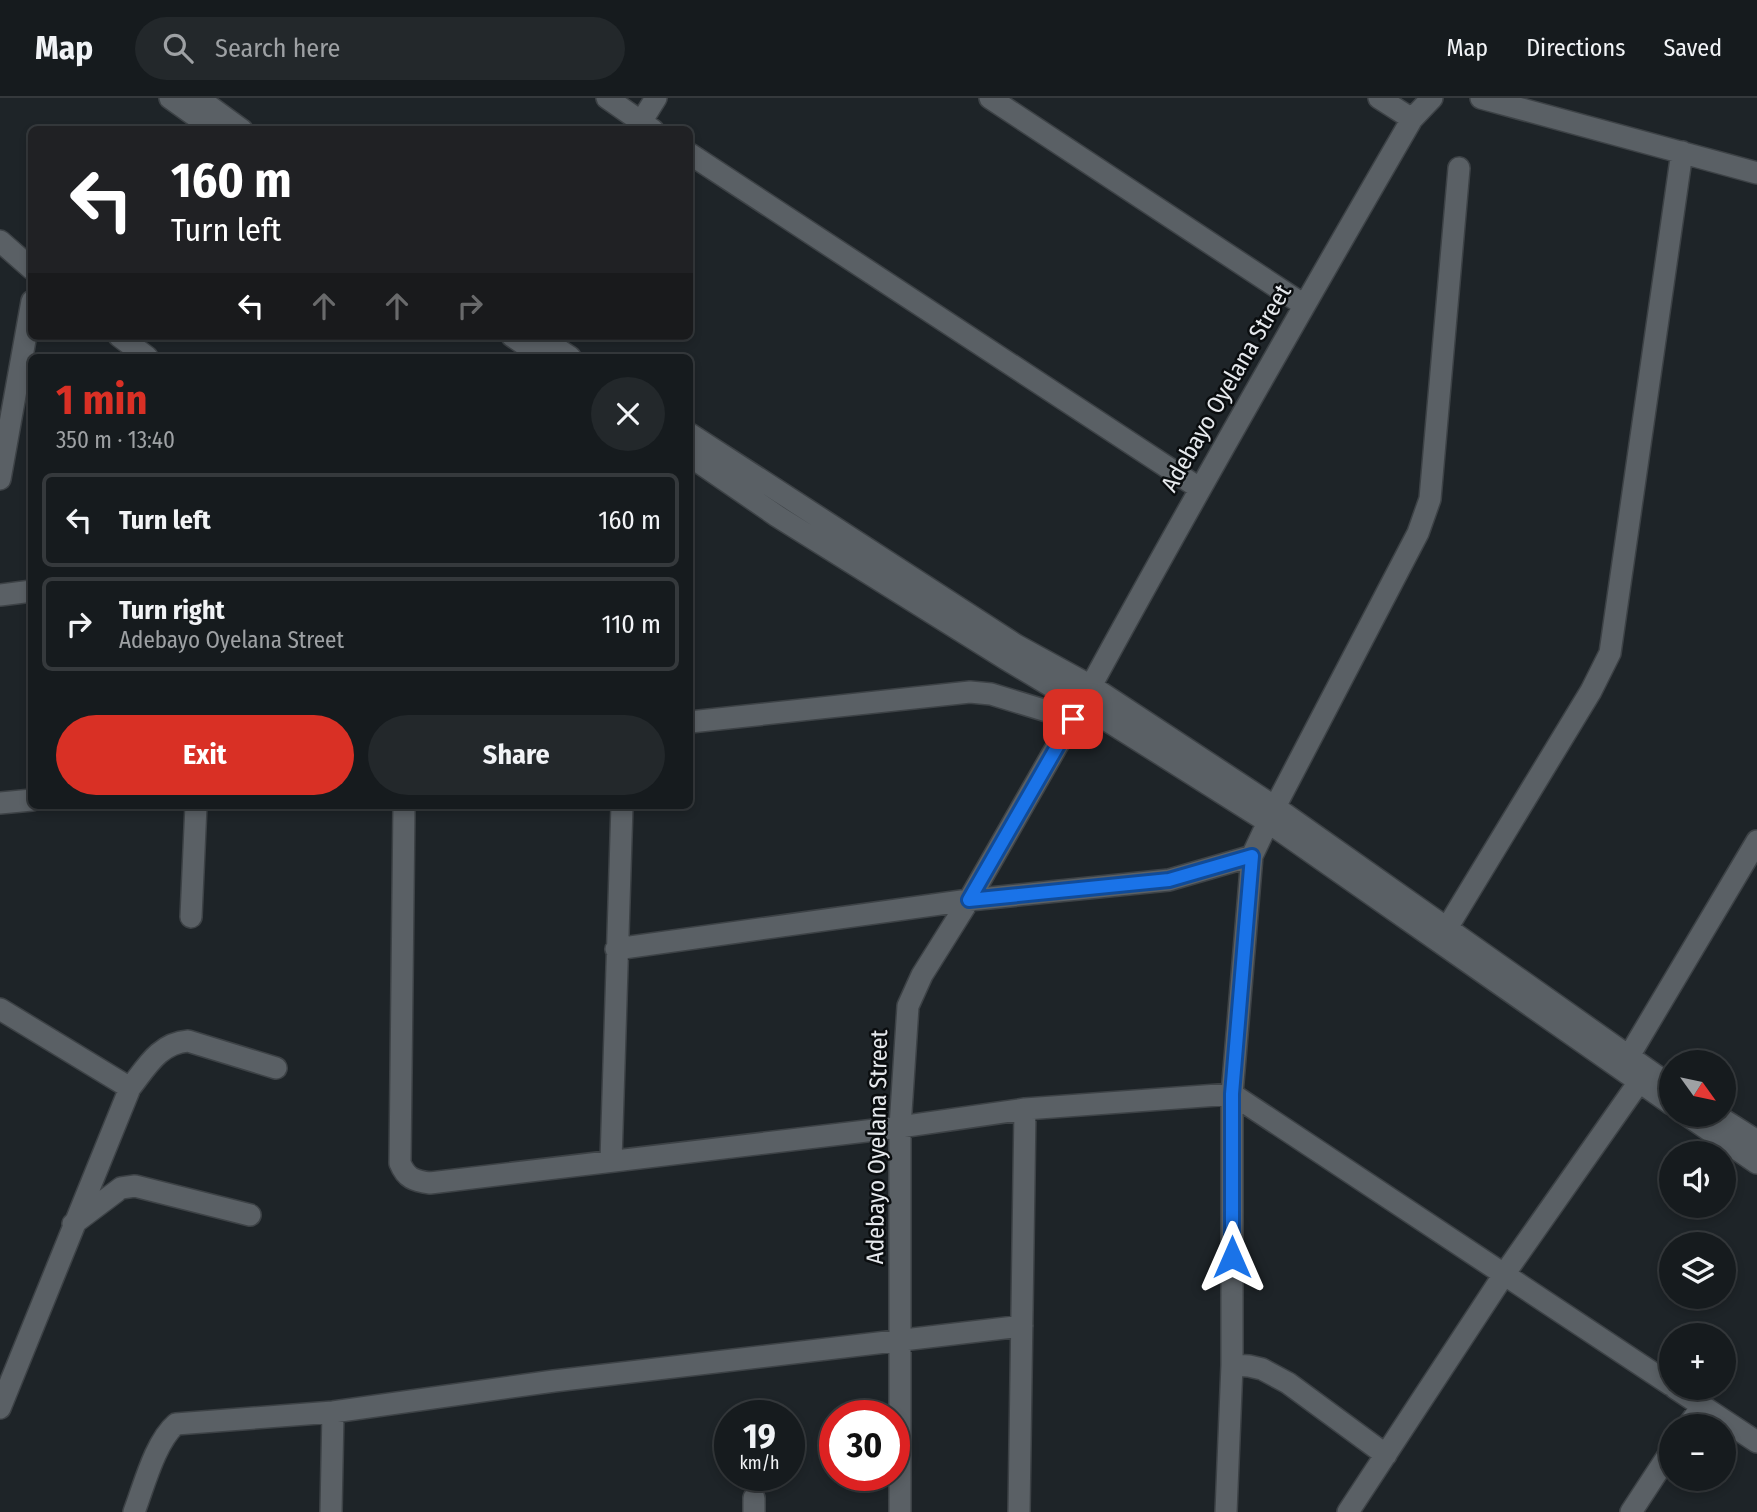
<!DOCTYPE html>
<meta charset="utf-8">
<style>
body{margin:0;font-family:"Fira Sans Condensed",sans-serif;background:#23282b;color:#f1f3f6;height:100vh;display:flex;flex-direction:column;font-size:26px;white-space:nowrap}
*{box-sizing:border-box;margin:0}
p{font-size:23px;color:#9ea1a4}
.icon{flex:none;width:38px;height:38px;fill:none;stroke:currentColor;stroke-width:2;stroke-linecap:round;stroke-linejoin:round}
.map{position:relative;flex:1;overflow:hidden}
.panel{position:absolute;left:28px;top:256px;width:665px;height:455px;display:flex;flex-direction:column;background:#161b1e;border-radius:10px;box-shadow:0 4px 10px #0003,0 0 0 2px #35393c}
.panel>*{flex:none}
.banner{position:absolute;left:28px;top:28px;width:665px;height:214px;border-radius:10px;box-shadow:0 4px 10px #0003,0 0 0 2px #35393c;background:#202124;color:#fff;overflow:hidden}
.needle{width:46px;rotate:123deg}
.fabs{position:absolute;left:1659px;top:952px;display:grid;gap:14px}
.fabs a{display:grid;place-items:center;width:77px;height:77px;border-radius:50%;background:#161b1e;box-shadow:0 4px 10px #0003,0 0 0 2px #35393c;font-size:35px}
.speed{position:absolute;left:714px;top:1302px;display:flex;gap:14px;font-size:35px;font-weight:700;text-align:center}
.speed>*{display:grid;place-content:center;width:91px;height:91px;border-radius:50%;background:#161b1e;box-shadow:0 4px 10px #0003,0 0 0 2px #35393c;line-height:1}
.speed small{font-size:18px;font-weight:400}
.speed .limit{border:10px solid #d22;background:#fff;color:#111}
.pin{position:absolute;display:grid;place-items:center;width:60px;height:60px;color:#fff;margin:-30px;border-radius:14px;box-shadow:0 4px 10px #0006}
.me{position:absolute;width:77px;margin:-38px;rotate:0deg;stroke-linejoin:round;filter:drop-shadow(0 0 5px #0008)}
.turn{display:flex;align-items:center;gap:24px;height:147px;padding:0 28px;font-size:32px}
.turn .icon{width:91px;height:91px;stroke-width:2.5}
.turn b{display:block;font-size:49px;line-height:60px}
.lanes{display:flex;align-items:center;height:66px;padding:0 28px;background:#0003;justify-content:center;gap:35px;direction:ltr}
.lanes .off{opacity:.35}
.round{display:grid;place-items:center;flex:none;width:74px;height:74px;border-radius:37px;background:#23282b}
.headline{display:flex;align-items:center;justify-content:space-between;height:119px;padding:0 28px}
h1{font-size:42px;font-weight:700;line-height:52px;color:#d93025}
.action{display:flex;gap:14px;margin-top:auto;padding:14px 28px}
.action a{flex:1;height:80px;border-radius:42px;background:#d93025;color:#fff;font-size:28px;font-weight:700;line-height:80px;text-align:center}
.action a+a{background:#23282b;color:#f1f3f6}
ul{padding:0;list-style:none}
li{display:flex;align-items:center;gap:21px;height:94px;margin:0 14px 10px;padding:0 14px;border:4px solid #35393c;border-radius:10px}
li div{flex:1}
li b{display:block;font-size:26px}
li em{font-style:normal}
header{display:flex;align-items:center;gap:42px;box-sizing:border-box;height:98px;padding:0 35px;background:#161b1e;border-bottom:2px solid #35393c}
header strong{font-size:33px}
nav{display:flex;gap:38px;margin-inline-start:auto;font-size:24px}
.search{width:490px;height:63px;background:#23282b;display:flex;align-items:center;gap:18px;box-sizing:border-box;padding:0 24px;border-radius:38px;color:#9ea1a4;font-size:26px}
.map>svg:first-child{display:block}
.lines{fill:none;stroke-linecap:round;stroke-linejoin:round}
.minor-casing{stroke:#3d4246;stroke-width:24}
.minor{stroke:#5a6065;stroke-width:21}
.route-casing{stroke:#114b97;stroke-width:18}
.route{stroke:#1a73e8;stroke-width:12}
.labels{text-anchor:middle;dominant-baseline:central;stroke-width:5;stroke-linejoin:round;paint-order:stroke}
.street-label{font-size:24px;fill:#e6e9ed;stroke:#0a0d0f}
</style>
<header>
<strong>Map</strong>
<div class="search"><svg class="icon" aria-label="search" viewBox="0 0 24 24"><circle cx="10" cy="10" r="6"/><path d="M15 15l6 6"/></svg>Search here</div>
<nav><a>Map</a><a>Directions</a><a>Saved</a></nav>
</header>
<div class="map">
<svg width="1757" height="1414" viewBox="0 0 1757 1414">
<rect width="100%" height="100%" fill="#1e2428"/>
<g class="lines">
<g class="minor-casing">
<path id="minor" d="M170,0l45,32
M198,0l44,32
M607,0l46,32
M990,0l314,207
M1379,0l33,21
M1481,0l276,75
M636,32l20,-32
M690,56l509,334
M0,143l32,28
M119,238l28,21
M512,238l31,21
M538,238l32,21
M690,336l326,211 75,41 184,121 396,279
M690,358l87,60 229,143 75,45 187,118 403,282
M0,381l32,-178
M0,497l32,-4
M1091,588c104,-191 212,-379 321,-567l20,-21
M690,624l280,-30 21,2 82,25
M0,705l32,-3
M404,707l-4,358c6,15 14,18 30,20l470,-56 125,-18 207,-15 439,291
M1275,709l143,-274 12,-34 29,-331
M191,819l5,-112
M1447,830l144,-237 19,-38 72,-501
M616,851l353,-49 200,-20 83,-24
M0,911l130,79 -130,320
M1629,958l128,-215
M130,990c16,-20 29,-45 58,-47l88,27
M1687,1017l70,48
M1716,1017l41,26
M611,1063l11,-356
M73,1126l48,-36 14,-2 115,29
M1232,1267l17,1 13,3 26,14 98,72
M1675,1290l82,54
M1688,1328l14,-20
M754,1400v14
M134,1414c10,-26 21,-70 42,-88l157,-12 221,-31 468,-55
M331,1414l2,-100
M900,1414v-385l8,-121 14,-31 47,-75 112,-196
M1019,1414l6,-403
M1226,1414l6,-147v-271l20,-238 16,-34
M1348,1414l157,-239 134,-191
M1631,1414l40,-61"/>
</g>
<use href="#minor" class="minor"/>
</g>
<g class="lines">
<g class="route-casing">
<path id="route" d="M1073,621l-104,181 200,-20 83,-24 -20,238v163"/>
</g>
<use href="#route" class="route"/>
</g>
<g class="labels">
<g class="street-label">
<text transform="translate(1226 290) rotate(-60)">Adebayo Oyelana Street</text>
<text transform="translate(877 1049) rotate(-89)">Adebayo Oyelana Street</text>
</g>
</g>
</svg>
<div class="fabs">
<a><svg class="needle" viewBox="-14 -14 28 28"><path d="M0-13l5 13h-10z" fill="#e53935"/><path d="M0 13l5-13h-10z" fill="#9ea1a4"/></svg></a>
<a><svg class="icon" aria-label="sound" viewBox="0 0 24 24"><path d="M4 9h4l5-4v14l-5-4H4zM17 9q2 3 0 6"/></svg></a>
<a><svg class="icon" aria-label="layers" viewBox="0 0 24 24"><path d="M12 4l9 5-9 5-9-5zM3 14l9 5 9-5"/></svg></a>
<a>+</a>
<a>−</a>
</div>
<div class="speed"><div>19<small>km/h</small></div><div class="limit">30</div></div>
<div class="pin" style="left:1073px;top:621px;background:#d93025"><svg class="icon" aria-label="arrive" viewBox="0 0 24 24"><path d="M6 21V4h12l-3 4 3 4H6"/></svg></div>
<svg class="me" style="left:1232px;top:1159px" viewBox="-20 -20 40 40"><path d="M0-17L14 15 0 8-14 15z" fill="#1a73e8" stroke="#fff" stroke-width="4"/></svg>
<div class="banner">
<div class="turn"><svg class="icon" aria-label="left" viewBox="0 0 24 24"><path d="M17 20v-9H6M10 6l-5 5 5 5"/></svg><div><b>160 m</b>Turn left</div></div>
<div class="lanes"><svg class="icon" aria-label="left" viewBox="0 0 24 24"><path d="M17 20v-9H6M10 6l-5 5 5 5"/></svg><svg class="icon off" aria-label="ahead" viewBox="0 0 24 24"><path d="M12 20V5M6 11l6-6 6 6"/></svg><svg class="icon off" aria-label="ahead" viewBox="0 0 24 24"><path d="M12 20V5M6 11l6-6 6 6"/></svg><svg class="icon off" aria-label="right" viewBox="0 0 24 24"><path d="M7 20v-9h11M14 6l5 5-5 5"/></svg></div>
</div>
<section class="panel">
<div class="headline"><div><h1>1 min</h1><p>350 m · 13:40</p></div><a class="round"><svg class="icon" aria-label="close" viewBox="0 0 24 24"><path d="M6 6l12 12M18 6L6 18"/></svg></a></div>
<ul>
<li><svg class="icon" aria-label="left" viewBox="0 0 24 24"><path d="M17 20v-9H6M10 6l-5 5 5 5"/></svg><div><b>Turn left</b></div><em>160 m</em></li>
<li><svg class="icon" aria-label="right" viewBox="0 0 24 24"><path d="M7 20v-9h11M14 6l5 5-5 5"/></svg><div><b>Turn right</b><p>Adebayo Oyelana Street</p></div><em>110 m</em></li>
</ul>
<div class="action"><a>Exit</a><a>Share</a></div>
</section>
</div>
